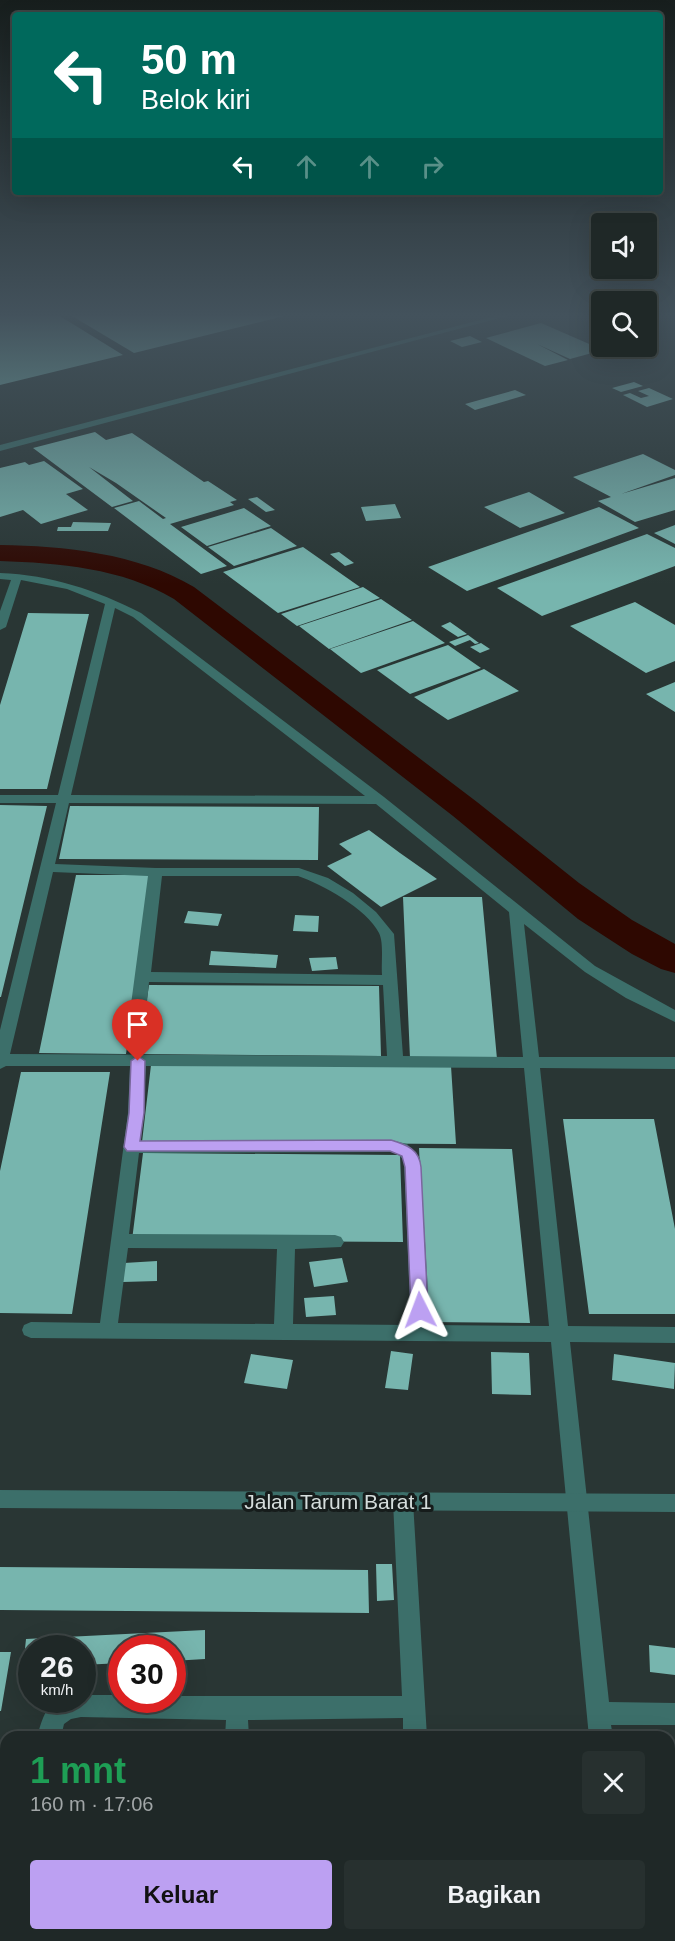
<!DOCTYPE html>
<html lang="id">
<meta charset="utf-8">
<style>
body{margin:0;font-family:Helvetica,sans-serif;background:#27302f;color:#f1f3f6;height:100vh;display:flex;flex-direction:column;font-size:22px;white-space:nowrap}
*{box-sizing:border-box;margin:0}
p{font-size:20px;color:#a1a6a7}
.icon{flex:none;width:33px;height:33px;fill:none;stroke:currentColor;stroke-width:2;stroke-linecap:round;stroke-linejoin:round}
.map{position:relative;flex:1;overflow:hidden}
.side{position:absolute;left:0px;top:1731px;width:675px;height:210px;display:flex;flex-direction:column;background:#1f2827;border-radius:18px 18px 0 0;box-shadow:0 6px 24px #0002,0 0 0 2px #3c4444}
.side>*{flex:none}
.hud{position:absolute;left:12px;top:12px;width:651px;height:183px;border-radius:6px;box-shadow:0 6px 24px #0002,0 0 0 2px #3c4444;background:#00695c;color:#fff;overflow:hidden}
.buttons{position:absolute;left:591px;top:213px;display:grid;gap:12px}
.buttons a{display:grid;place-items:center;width:66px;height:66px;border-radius:6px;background:#1f2827;box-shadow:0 6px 24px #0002,0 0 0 2px #3c4444;font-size:30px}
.speed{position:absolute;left:18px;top:1635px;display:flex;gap:12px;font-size:30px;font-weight:700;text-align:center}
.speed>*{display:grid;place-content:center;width:78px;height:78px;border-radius:50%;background:#1f2827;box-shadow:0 6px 24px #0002,0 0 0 2px #3c4444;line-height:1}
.speed small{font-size:15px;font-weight:400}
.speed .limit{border:9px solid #d22;background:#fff;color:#111}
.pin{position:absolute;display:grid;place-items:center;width:51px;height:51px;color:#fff;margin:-62px -26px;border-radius:50% 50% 50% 0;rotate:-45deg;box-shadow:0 0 6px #0007}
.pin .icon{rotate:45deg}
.me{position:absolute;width:66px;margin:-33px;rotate:357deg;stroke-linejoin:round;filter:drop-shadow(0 0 4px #0008)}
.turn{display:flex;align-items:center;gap:21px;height:126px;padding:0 30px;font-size:27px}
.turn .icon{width:78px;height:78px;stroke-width:2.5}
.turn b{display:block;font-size:42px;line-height:51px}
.lanes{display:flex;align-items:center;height:57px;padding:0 30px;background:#0003;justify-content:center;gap:30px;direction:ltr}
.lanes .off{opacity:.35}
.round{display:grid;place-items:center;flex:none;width:63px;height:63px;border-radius:6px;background:#27302f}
.summary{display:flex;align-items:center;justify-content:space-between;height:102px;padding:0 30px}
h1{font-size:36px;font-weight:700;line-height:45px;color:#1e9e55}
.action{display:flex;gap:12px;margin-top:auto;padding:12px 30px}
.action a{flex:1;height:69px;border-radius:6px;background:#bca0f2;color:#111;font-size:24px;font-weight:700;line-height:69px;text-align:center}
.action a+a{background:#27302f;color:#f1f3f6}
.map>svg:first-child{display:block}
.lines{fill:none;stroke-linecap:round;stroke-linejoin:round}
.river{fill:#2e0801;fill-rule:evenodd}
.building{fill:#77b5ae}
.minor{fill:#3c6f6a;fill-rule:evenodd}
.tertiary{fill:#3c6f6a;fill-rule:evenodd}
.route{fill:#bca0f2;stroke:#7a689d;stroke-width:1.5}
.labels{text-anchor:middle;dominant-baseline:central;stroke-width:6;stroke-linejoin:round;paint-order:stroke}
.near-street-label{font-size:21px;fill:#d5dddc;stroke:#161c1b}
</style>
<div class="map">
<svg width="675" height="1941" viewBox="0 0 675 1941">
<rect width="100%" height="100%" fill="#293634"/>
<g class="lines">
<path class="river" d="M0,545c64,1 137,8 194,42l283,215 102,81 53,37 43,24v29l-14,-4 -29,-15 -54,-35 -125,-103 -279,-217c-52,-31 -115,-36 -174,-38z"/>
</g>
<path class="building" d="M0,313h55l68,42 -123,30z
M67,313h230l-163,40z
M541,323l62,27 -33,9 -33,-15 31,16 -23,6 -59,-28z
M470,336l12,6 -20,5 -12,-6z
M634,382l9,4 -22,6 -9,-4z
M649,388l24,11 -26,8 -24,-12 7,-2 11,5 8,-2 -11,-5z
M515,390l11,5 -51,15 -10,-6z
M95,432l11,8 26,-7 72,49 4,-1 29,19 -7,2 4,3 -64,19 57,42 -26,8 -87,-66 25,-7 24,18 3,-1 -50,-35 -27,-16 44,34 -21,6 -79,-59z
M643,454l32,16v5l-54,19 54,-16v32l-40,12 -37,-21 13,-4 -38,-20z
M44,461l39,28 -17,5 22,16 -47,14 -18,-14 -23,7v-49l25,-6 4,3z
M529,492l36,21 -45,15 -36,-21z
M257,497l18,13 -9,2 -18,-13z
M395,504l6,14 -35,3 -5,-14z
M599,507l40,21 -172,63 -39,-24z
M244,508l27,18 -64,20 -26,-19z
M73,522l38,1 -3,8h-51l1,-4h13z
M675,525v19l-21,-11z
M271,528l26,18 -63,20 -26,-19z
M647,534l28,14v18l-133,50 -45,-28z
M303,547l57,40 -82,26 -55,-41z
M339,552l15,11 -9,3 -15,-12z
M363,587l17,11 -83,28 -16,-12z
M381,599l31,21 -83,29 -30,-23z
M635,602l40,23v36l-29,12 -76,-47z
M28,613l61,1 -42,175h-47v-84z
M413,621l32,22 -84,30 -31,-24z
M450,622l17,12 -9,3 -17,-11z
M468,635l11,8 -4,1 -5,-4 -15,6 -6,-4z
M481,643l9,6 -10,4 -10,-6z
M448,645l33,23 -71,26 -33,-24z
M484,669l35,22 -71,29 -34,-23z
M675,682v30l-29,-18z
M0,805l47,1 -46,191h-1z
M70,806l249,1 -1,53 -259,-1z
M369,830l31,23 37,26 -56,28 -54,-41 25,-12 -13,-10z
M76,875h76l-26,179 -87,-1z
M403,897h79l15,162 -87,-1z
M188,911l34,3 -4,12 -34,-3z
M295,915l24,1 -1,16 -25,-1z
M211,951l67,4 -2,13 -67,-3z
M336,957l2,12 -26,2 -3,-13z
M149,985l230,1 2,70 -242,-2z
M151,1065l300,1 5,78 -314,-2z
M21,1072h89l-38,242 -72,-1v-142z
M563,1119h91l21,110v85h-86z
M419,1148l93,1 18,174 -103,-1z
M143,1153l257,2 3,87 -271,-2z
M342,1258l6,24 -34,5 -5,-25z
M157,1261v20l-34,1 1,-19z
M334,1296l2,19 -30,2 -2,-19z
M391,1351l22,3 -5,36 -23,-2z
M491,1352l38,1 2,42 -39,-1z
M251,1354l42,6 -6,29 -43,-6z
M614,1354l61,9 -1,26 -62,-9z
M376,1564h16l2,36 -17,1z
M0,1567l368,3 1,43 -369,-3z
M205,1630v29l-33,2v-13h-50v15l-40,2v-17h-50v20h-9l3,-29z
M649,1645l26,3v27l-25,-3z
M0,1652h11l-10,59h-1z
M452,1729l43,1v7h-42z
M344,1935h43v6h-43z"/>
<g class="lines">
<path class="minor" d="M507,313h11l-518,138v-6z
M0,573c51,2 96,17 141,40l243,184 211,169 80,44v12l-49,-24 -41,-26 -61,-48 15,133h136v12l-135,-1 28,258 107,1v16l-105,-1 39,360 66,1v22h-64l2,12h-24l-38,-395 -520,-4 -7,-3 -2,-5 2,-5 7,-3 69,1 28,-210 2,-47h-124l-6,3v-39l56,-227h-56v-8h58l47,-191 -38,-15 -46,-9 -15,47 -6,3v-19l11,-31 -11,-1zM115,608l18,9 232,179 -294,-1zM69,803l307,1 133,108 14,145 -120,-1 -9,-122 -18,-22 -23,-19 -25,-15 -29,-10h-143l-101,-4zM53,872l95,4 -18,136 3,4 5,1 8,-5 3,-30 234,3 4,71 -377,-2zM162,876h136c24,8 69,33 81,57 5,10 2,30 3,42l-231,-3zM146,1066l378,2 25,258 -119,-1 -10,-167 -13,-14 -16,-4 -250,1zM391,1152l5,1 8,7 7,165 -118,-1 2,-75 46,-2 3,-5 -3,-5 -6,-2 -206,-1 10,-81zM128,1248l149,1 -3,75 -156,-1z
M403,1492l7,2 3,7 14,236h-24v-19l-155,2 1,17h-24l1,-17 -145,-3 -10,2 -7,5 -3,13h-24c9,-32 12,-37 45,-37v-5h40v5h50v-4h230l-9,-195 3,-7z
M218,1935h26v6h-26z
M413,1935h26v6h-26z
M609,1935h26v6h-26z"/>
<path class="tertiary" d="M0,1490l675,4v18l-675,-4z"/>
</g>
<linearGradient id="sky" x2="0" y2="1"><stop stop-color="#171e1d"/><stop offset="0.54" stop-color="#43525c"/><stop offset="1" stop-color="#43525c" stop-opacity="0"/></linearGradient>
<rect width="675" height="584" fill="url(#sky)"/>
<path class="route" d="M138,1056l7,5 -1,52 -4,28 251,-1c16,5 28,9 30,27l7,143 -2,4 -6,2 -6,-2 -3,-4 -6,-143 -3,-11 -12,-5h-263l-3,-4 5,-34 2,-52z"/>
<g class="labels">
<g class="near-street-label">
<text x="338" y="1501">Jalan Tarum Barat 1</text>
</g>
</g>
</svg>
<div class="buttons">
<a><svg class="icon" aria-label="sound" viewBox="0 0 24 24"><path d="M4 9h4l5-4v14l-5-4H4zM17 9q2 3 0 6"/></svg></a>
<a><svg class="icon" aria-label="search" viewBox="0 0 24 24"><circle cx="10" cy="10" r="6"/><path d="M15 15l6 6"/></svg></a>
</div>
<div class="speed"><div>26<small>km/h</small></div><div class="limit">30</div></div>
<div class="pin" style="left:138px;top:1061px;background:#d93025"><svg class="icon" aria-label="arrive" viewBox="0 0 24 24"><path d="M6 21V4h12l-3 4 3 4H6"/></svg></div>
<svg class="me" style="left:420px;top:1310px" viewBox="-20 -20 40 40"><path d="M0-17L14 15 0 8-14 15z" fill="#bca0f2" stroke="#fff" stroke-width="4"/></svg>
<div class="hud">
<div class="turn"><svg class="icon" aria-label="left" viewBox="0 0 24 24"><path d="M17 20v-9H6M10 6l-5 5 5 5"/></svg><div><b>50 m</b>Belok kiri</div></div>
<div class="lanes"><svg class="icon" aria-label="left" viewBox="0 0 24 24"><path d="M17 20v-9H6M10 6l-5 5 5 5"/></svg><svg class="icon off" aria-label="ahead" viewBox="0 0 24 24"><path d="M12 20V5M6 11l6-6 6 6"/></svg><svg class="icon off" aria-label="ahead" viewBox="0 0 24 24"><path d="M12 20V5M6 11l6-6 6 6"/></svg><svg class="icon off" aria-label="right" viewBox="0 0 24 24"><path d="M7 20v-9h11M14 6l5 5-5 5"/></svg></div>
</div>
<section class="side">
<div class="summary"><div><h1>1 mnt</h1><p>160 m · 17:06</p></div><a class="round"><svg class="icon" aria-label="close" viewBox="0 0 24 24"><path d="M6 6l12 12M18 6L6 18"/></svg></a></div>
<div class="action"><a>Keluar</a><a>Bagikan</a></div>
</section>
</div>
